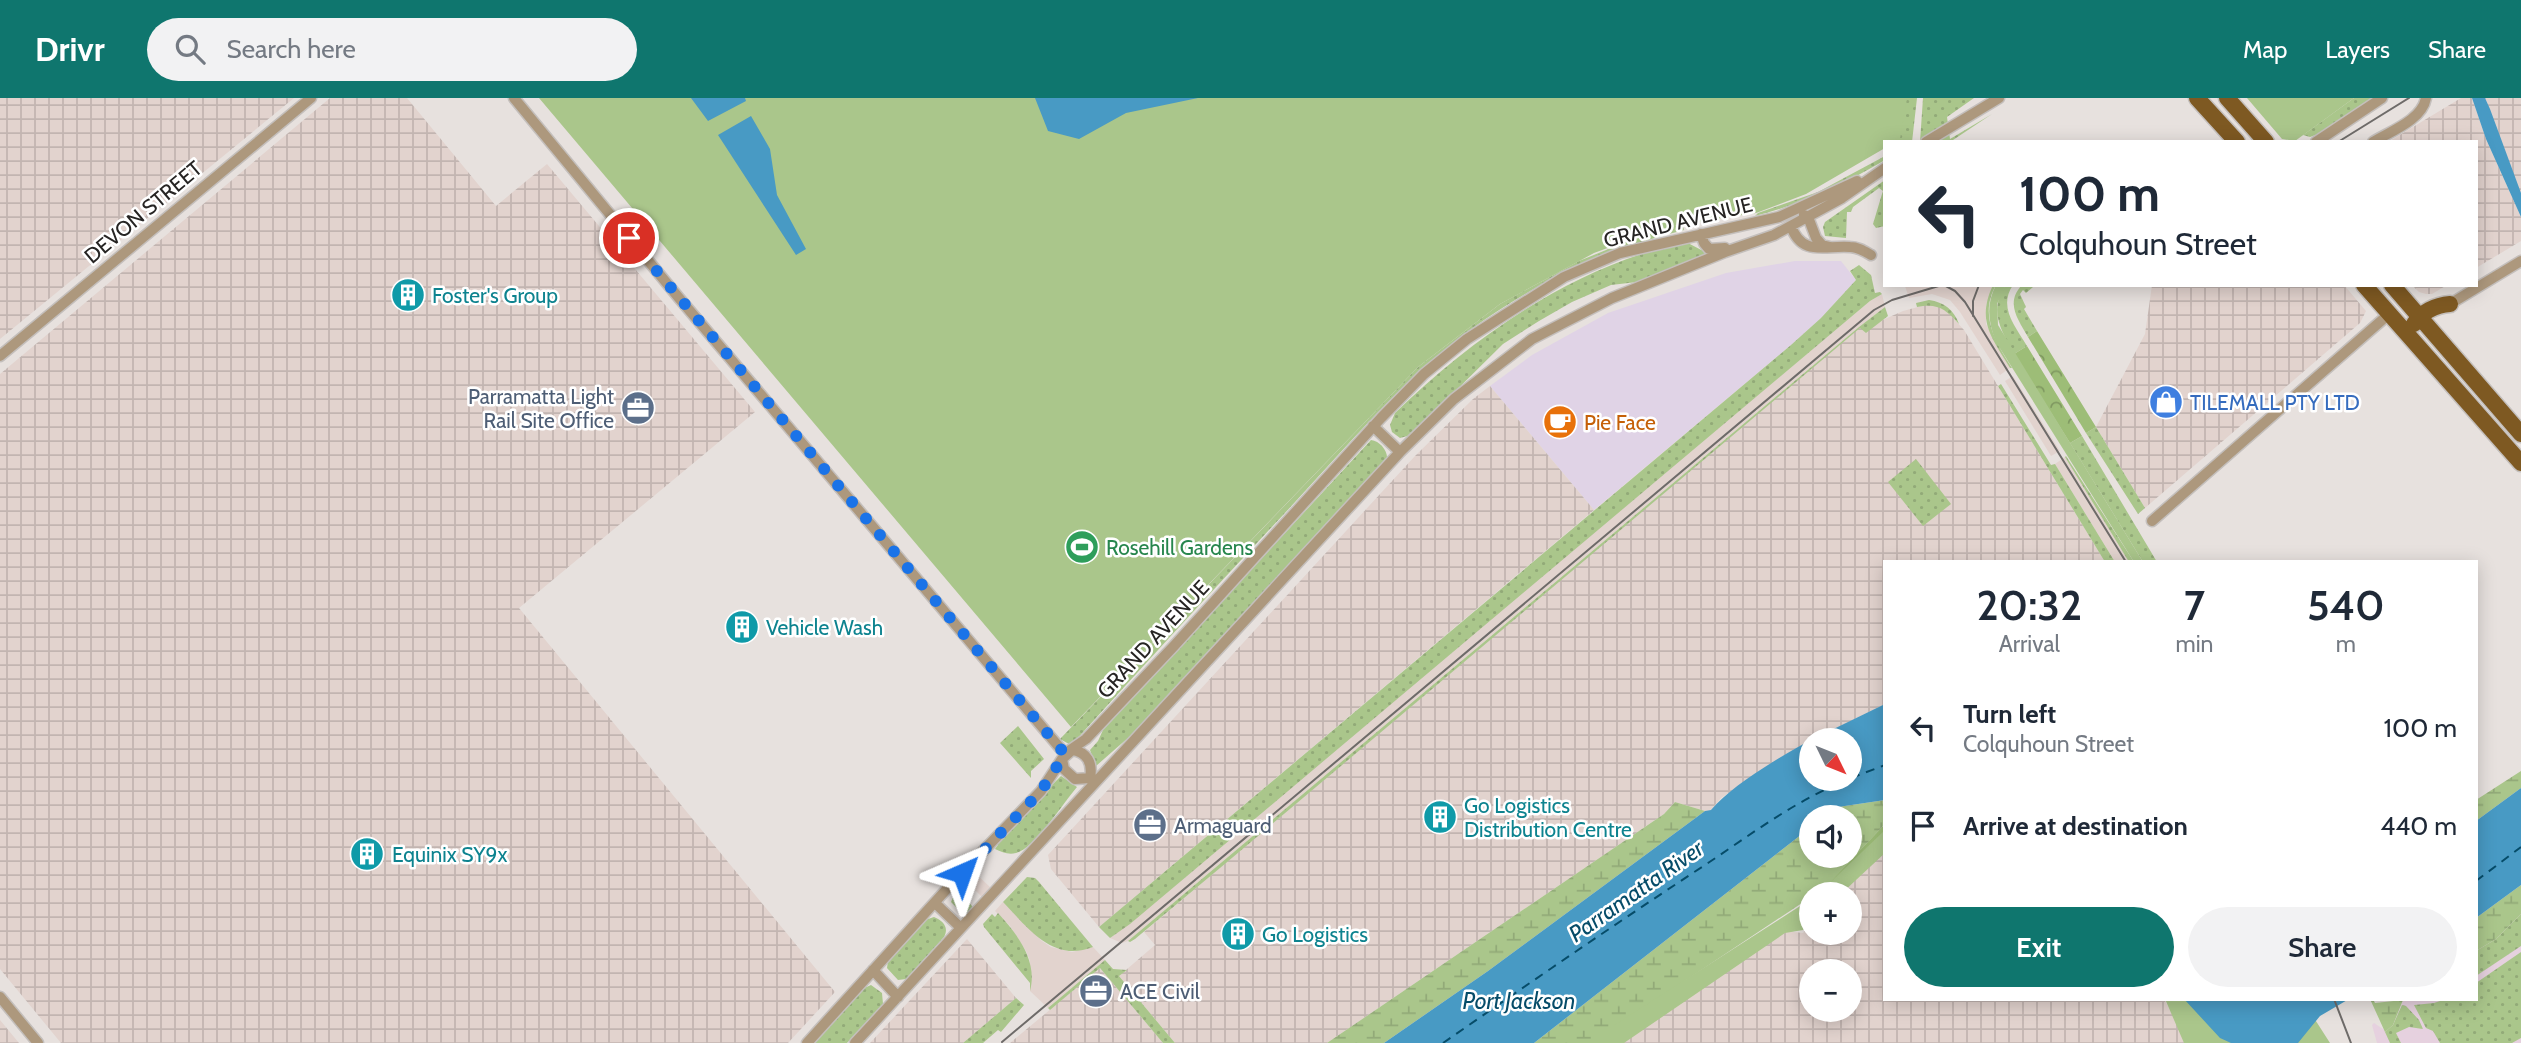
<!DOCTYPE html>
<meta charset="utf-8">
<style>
body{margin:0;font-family:Cabin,sans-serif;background:#f2f2f3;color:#1f2937;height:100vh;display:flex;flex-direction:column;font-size:26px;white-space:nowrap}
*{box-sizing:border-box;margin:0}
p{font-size:23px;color:#747a83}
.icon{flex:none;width:38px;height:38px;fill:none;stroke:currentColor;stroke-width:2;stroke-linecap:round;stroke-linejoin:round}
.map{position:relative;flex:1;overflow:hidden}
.panel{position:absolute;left:1883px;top:462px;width:595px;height:441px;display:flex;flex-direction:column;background:#fff;border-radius:0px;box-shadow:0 4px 18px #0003}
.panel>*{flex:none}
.hud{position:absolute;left:1883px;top:42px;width:595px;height:147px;border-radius:0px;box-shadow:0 4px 18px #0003;background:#fff;color:#1f2937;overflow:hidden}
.needle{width:46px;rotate:133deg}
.buttons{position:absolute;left:1799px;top:630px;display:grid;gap:14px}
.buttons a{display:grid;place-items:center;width:63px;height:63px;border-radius:50%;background:#fff;box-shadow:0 4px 18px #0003;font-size:35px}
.pin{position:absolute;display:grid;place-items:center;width:60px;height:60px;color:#fff;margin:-30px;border:4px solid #fff;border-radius:50%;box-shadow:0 2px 7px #0007}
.me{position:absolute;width:77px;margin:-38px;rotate:43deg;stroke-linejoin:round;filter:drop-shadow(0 0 5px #0008)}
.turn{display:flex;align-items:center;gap:24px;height:147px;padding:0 21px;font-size:32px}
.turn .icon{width:91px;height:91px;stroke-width:2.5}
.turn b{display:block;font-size:49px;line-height:60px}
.eta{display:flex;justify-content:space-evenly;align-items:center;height:119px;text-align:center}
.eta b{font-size:42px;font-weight:600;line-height:49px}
.cta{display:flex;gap:14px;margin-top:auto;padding:14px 21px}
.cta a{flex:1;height:80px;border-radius:42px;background:#0f766e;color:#fff;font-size:28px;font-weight:600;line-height:80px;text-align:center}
.cta a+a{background:#f2f2f3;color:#1f2937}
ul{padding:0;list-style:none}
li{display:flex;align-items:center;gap:21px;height:98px;padding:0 21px}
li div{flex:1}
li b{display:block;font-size:26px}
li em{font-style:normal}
header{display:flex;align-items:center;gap:42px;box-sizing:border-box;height:98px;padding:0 35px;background:#0f766e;color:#fff}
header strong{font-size:33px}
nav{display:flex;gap:38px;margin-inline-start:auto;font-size:24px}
.search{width:490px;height:63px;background:#f2f2f3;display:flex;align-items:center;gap:18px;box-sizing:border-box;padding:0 24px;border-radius:38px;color:#747a83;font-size:26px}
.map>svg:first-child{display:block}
.commercial{fill:#e0d3e6}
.industrial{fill:url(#industrial-grid);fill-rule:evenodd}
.education{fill:#e6d1df}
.built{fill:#e2d3ce}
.grass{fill:url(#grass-dots)}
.forest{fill:url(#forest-crowns)}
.wetland{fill:url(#wetland-marsh)}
.park{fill:#aac68b}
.water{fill:#489ac4}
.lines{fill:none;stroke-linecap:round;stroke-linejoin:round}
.ferry{stroke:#064c69;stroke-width:2;stroke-dasharray:9 7;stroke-linecap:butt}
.minor-casing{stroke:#c4bfbc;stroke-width:13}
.primary-casing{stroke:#c4bfbc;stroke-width:19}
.minor{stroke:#ad987d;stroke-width:10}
.primary{stroke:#7e5922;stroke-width:16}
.tram{stroke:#6e6b69;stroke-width:2}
.route{stroke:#1a73e8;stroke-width:12;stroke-dasharray:0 21.6}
.labels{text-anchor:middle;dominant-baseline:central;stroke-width:5;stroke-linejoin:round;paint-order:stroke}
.street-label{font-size:21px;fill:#262423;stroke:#fff}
.culture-label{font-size:21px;fill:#0d838f;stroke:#fff;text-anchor:start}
.service-label{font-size:21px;fill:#4e5e75;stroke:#fff;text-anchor:start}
.shop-label{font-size:21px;fill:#366cbe;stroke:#fff;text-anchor:start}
.food-label{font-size:21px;fill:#c56008;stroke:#fff;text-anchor:start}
.leisure-label{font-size:21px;fill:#27864d;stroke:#fff;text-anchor:start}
.water-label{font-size:23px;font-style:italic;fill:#064c69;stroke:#fff}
</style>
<header>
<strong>Drivr</strong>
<div class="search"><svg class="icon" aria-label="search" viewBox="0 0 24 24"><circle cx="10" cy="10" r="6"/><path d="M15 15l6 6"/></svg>Search here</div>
<nav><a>Map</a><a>Layers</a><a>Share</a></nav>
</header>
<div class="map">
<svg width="2521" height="945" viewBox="0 0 2521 945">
<defs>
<pattern id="industrial-grid" width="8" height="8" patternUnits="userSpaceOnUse" patternTransform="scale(1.75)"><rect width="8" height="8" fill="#e2d3ce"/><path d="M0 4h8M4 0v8" fill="none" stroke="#c2b5b1"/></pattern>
<pattern id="grass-dots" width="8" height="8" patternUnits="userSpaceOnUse" patternTransform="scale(1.75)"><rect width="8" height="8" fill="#aac68b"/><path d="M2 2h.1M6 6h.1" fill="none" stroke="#92aa78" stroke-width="1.8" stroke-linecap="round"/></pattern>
<pattern id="forest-crowns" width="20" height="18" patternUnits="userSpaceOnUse" patternTransform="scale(1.75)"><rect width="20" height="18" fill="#9dbd77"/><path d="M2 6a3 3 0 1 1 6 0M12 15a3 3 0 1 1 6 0" fill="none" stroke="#809961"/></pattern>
<pattern id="wetland-marsh" width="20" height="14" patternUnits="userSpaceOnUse" patternTransform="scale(1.75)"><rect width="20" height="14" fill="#aac68b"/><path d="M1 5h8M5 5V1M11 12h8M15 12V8" fill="none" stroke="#92aa78"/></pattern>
</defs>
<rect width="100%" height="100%" fill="#e7e1de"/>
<path class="commercial" d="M1795,163h46l15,19 -35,38 -30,27 -197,165 -104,-124 42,-31 76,-42 118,-40z"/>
<path class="industrial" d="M0,0h294l-294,241z
M330,0h77l89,108 51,-42 208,248 -236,196 316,384 -47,51h-727l-61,-74v-595z
M2461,0h11l14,41 35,78v24l-45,27v-126h-88z
M2485,0h36v95l-5,-10z
M2152,187h192l22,26 -6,12 -215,185 -49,-81 49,-93z
M2412,187h35l-15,9h-6l-7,-2z
M1929,206l11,2 7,5 17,19 141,232h-220v142l-92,46 -72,48 -10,12 -6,1 -30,-9 -11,12 -337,229h-152l-56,-67 36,-31 -11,-13 716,-605 18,-5 25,-11z
M1490,288l104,124 -495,417 -48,-58 -3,-14 367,-399 58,-57z
M1885,747v154h279l24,44h-570l167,-112 18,2 8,-9v9h39v-39h-11zM1811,873h39v39h-39z
M967,841l49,59 -53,45h-93z
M1100,870l63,75h-153z
M0,922l19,23h-19z"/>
<path class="education" d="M2521,816v129h-144l-5,-18 2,-2 12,8 7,-6 10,-24 -30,-2h103v-48l20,-12z"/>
<path class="built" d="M1909,187h84l-7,20v19l24,44 -10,7 -40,-63 -10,-12 -18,-6 -23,4 -4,-12z
M1882,196l3,13 -26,20 -731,614 -6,2 -12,-5 760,-637z
M2013,278l47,75 -9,5 -46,-75z
M2065,359l64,105h-14l-60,-98z
M973,773l18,17 -9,9 -17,-17z
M1003,804l39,39 9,6 21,5 21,-5 12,13 -57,48 -18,-17v-30l-4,-10 -16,-25 -15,-15z"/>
<path class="grass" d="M1902,0h15l-5,44h-18z
M1923,0h51l-27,19 3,22 42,-25 -42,28h-30z
M2354,0h20l-56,36 -8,3 -7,-2z
M1885,58v4c-42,25 -83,44 -130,56l3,-3 60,-21z
M1885,82v46l-9,2 -3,-4 9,-30 1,-3 -4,-3 -26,19 -2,5h-4l-1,26 -21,-2 -2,-9 2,-5z
M1682,126l2,6c-99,24 -189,73 -264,141 -48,44 -91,95 -136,143 -70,75 -140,151 -209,227l-6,3 -9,-5 358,-372 82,-63 79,-43 69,-28z
M1686,144l23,12 -2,3 -70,25 -26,3 -39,17 -33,19 -36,23 -92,91 -11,3 -8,-6 -2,-7 5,-12c81,-78 179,-147 291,-171z
M1859,167l12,10 4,18 5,-1 2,2 -12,7 -740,623 -20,14 -11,-11 692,-582 30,-27 35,-38 -6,-9z
M1993,187h3c-17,30 -1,56 16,83h-2c-18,-30 -34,-47 -17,-83z
M2006,187h7c-15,22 2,41 14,61l-13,8c-13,-24 -26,-44 -8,-69z
M2022,187l11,2 -7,6 -3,-3 -3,4 6,13 -2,2 13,22 -9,6c-10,-18 -23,-34 -6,-52z
M1929,202c15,2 25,10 30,24 -14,-15 -21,-21 -42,-17l-1,-4z
M1885,209l3,9 -22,17 -6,-5 -634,535 -91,76 -5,3 -2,-1 731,-614z
M2001,286l50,81 4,-1 60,98h-10l-107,-176z
M2096,329l49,81 -7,6 -52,-81z
M2082,338l75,126h-14l-73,-119z
M1371,342c9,1 17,11 16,19l-250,271 -41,36 -6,-16 8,-9 5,-11z
M2066,358l68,106h-5l-64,-105z
M1916,361l35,45 -28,22 -35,-44z
M1018,628l26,33 -13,12v7l-31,-35z
M1061,678l16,11c-13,15 -43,62 -61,66 -8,2 -14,-1 -21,-4l18,-25z
M1027,779l8,1 4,4 54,65c-40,16 -65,-19 -90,-45z
M957,791l15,17v4l-6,7 -15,-15z
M998,815c20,22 40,48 32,78v-8l-46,-56 -1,-3 9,-10 3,3z
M2521,816v32l-45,30v-25l20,-12z
M934,819c10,4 15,11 10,20l-38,42 -8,1 -11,-12 1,-7 37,-41z
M2521,854v86l-9,5h-72l-7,-12 -7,-3 -12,-23 20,-2 12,-4h30v-16z
M1105,862l8,9 14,1 -8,6 56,67h-12l-63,-75 -50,42 -2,-2z
M871,887l11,8 1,11 -36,39h-35l50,-54z
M1016,900l8,7 -23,27 -3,-2 -15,13h-20z
M2402,907l4,1 13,14 4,9 -14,-2 -13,6 5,10h-11l-5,-11 8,-7z"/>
<path class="forest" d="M2037,233l59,96 -10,6 -58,-96z
M2027,248l55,90 -12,7 -56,-89z
M1885,726v21l-46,49h-23l7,-5z"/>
<path class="wetland" d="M2521,673v17l-45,33v-21z
M1885,702v24l-62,66 -12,4v3l-200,133 -14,13h-63l277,-216v29h39v-39h-26l14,-10z
M1675,704l30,9 -217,160 -104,72h-57l337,-229z
M2521,787v29l-25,25 -20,12v-33z
M2370,901h3l2,4 28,-3 -10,25 -8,7z"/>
<path class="park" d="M539,0h1368l-7,41 -15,3v6l-79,46 -50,19 -74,11 -34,9 -54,20 -94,51 -82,63 -347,360z
M2247,0h107l-59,43 -13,-2z
M1996,187h10l-9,19 1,21 145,237h-9l-138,-220c-8,-20 -10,-38 0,-57z
M1885,732v23l-44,41h-23z
M1811,801v23l-8,8 -18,3 -161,110h-28l17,-17z
M2165,901h25l47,44h-53z
M2314,920l16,25h-36z"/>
<path class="water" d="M691,0h54l1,3 -38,20z
M1035,0h163l-72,15 -47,26 -31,-8z
M2472,0h13l5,11 31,84v24l-35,-78z
M751,18l19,33 7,46 29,54 -10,6 -78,-120z
M1885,606v96l-47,7 -14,10h-13v10l-277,216h-150l104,-72 217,-160 6,-1c21,-25 70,-54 100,-70v39h39v-39h-39z
M2521,690v97l-45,33v-97z
M2184,901h165l-29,17 -22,27h-67l-11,-5z"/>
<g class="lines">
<path class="ferry" d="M1851,680l34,-13
M2476,783l45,-34
M1443,945c88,-61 175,-121 265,-180 45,-30 91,-65 142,-84"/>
<g class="minor-casing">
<path id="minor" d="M514,0l165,200 386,456
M1926,44l73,-44
M2316,44l66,-44
M2373,44c18,-11 49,-22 53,-44
M1804,117l4,2 8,21 6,7 8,2
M1791,128c11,31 34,19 59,21 8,0 14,4 21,8
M1701,136l3,9 5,6 16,-1
M2450,206l71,-43
M0,258l311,-258
M1373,328l27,26
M2152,423l237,-207
M1070,652l16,-11 88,-93 207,-228 43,-44 43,-35 97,-62 56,-24 159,-36 78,-36
M1072,652c15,2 21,13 18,28l-15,1 -11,-10 -2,-10z
M935,805l26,25
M873,872l25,27
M0,899l38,46
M807,945l148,-163 86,-89 21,-32
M855,945l545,-591 54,-53 78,-60 80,-41 113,-46 49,-17 68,-37 43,-30"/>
</g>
<g class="primary-casing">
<path id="primary" d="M2197,0l40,44
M2227,0l39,44
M2364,187l157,178
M2392,187l129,149
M2414,226c7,-12 22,-19 36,-20"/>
</g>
<use href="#minor" class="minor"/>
<use href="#primary" class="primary"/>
<path class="tram" d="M2338,44l71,-44
M1944,187l11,6 10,11 161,260
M1973,218v-15l6,-16
M2334,901l17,44
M1002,944l872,-732 18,-10 50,-15"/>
</g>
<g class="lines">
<path class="route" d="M629,140l436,516 -24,37 -79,82"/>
</g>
<defs>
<g id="building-disc" transform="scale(1.75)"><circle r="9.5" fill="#0f9aa8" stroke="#fff"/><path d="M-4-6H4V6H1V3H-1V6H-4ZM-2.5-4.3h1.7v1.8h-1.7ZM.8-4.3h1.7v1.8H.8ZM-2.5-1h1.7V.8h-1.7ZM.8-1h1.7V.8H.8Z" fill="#fff"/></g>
<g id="shop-disc" transform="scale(1.75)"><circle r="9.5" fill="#3f7fe0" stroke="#fff"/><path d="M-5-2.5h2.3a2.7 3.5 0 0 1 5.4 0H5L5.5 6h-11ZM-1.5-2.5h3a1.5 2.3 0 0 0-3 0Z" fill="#fff"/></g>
<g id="office-disc" transform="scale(1.75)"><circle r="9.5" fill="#5c6f8a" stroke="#fff"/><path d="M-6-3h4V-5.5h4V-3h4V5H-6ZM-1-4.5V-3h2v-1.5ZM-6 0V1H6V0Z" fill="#fff"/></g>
<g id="cafe-disc" transform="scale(1.75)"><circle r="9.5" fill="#e8710a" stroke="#fff"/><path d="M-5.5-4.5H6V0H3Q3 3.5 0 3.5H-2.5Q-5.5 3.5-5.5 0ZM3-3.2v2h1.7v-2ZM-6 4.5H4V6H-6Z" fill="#fff"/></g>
<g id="stadium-disc" transform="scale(1.75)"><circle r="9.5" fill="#2e9e5b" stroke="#fff"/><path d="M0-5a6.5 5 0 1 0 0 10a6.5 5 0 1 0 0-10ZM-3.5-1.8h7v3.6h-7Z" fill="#fff"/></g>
</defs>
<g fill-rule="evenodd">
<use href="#building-disc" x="408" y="197"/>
<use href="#shop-disc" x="2166" y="304"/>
<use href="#office-disc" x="638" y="310"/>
<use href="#cafe-disc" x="1560" y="324"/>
<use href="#stadium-disc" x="1082" y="449"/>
<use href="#building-disc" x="742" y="529"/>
<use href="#building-disc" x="1440" y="719"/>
<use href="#office-disc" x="1150" y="727"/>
<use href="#building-disc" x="367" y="756"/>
<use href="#building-disc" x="1238" y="836"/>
<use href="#office-disc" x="1096" y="893"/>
</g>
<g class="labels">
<g class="street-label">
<text transform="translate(143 114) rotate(-40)">DEVON STREET</text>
<text transform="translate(1678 124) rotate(-14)">GRAND AVENUE</text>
<text transform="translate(1153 541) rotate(-47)">GRAND AVENUE</text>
</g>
<g class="culture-label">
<text x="432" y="197">Foster's Group</text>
<text x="766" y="529">Vehicle Wash</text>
<text x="1464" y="707">Go Logistics<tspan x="1464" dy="24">Distribution Centre</tspan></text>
<text x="392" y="756">Equinix SY9x</text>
<text x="1262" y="836">Go Logistics</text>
</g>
<g class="service-label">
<text x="614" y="298" text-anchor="end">Parramatta Light<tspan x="614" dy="24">Rail Site Office</tspan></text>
<text x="1174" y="727">Armaguard</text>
<text x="1120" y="893">ACE Civil</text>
</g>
<g class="shop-label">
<text x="2190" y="304">TILEMALL PTY LTD</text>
</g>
<g class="food-label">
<text x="1584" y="324">Pie Face</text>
</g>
<g class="leisure-label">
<text x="1106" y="449">Rosehill Gardens</text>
</g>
<g class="water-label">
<text transform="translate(1636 793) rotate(-35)">Parramatta River</text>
<text x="1519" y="903">Port Jackson</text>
</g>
</g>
</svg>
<div class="buttons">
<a><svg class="needle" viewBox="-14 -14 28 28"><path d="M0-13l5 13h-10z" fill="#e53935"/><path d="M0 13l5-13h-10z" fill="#747a83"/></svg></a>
<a><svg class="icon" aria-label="sound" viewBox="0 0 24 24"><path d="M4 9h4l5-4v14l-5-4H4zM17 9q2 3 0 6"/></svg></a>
<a>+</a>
<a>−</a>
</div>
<div class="pin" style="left:629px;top:140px;background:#d93025"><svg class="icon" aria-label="arrive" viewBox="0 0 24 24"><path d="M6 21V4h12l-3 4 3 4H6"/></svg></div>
<svg class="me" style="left:962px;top:775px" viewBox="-20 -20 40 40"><path d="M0-17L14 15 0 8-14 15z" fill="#1a73e8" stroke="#fff" stroke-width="4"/></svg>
<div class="hud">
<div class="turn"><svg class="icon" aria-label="left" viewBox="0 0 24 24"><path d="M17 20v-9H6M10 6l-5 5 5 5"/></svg><div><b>100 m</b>Colquhoun Street</div></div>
</div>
<section class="panel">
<div class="eta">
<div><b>20:32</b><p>Arrival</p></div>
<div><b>7</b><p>min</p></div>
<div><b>540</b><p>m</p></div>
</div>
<ul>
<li><svg class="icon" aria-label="left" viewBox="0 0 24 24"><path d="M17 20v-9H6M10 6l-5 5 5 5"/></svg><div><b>Turn left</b><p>Colquhoun Street</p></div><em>100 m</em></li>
<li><svg class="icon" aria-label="arrive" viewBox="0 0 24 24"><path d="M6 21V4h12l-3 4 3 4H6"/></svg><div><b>Arrive at destination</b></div><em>440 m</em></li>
</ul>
<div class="cta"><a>Exit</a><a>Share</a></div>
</section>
</div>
